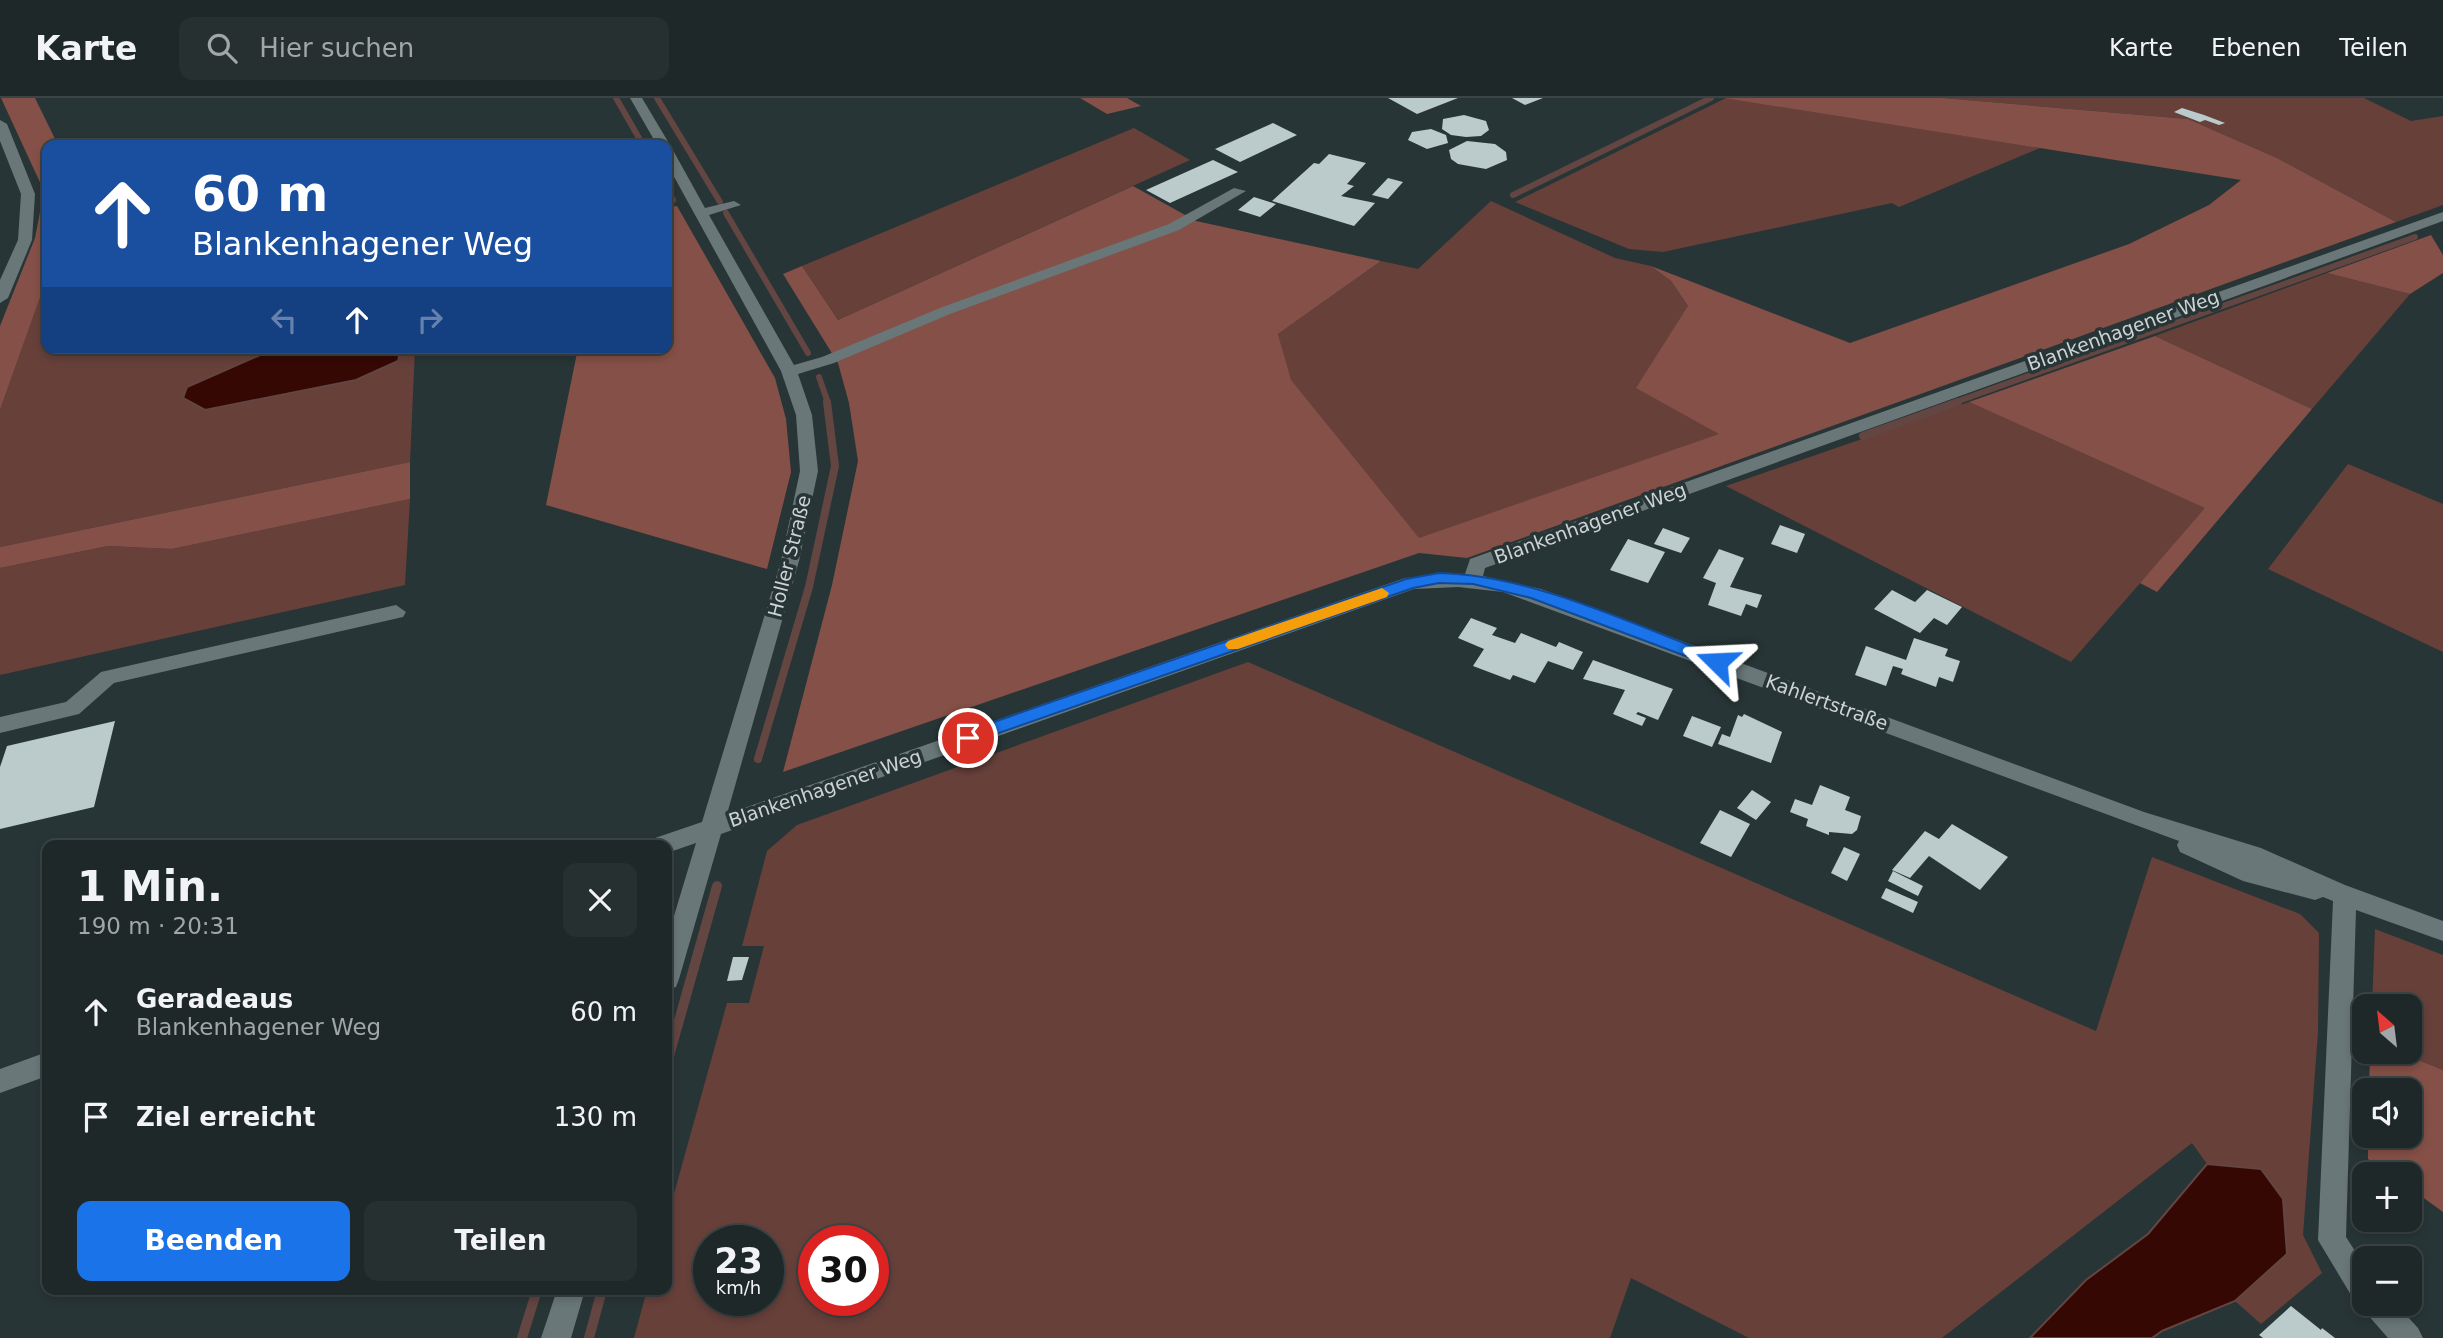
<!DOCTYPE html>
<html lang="de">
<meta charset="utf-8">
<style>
body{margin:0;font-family:"DejaVu Sans",sans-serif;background:#263030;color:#f1f3f6;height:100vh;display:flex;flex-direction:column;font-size:26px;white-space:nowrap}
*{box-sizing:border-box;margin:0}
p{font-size:23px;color:#a1a6a8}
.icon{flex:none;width:38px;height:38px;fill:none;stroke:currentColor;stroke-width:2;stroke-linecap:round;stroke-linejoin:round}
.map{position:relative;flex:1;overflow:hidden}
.details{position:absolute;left:42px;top:742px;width:630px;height:455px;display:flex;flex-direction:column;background:#1e2828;border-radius:14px;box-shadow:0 4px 10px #0003,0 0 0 2px #3c4445}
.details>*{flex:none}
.guide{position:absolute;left:42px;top:42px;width:630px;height:214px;border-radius:14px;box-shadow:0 4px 10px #0003,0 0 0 2px #3c4445;background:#1a4fa0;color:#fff;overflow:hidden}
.needle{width:46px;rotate:332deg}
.tools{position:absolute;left:2352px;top:896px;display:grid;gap:14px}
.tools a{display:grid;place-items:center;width:70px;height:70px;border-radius:14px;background:#1e2828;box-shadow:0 4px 10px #0003,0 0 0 2px #3c4445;font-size:35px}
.speed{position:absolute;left:693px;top:1127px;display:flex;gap:14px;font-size:35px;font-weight:700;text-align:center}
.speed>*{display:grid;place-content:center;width:91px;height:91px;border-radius:50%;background:#1e2828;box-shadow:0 4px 10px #0003,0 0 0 2px #3c4445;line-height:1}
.speed small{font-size:18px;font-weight:400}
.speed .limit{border:10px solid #d22;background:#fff;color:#111}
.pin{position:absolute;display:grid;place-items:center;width:60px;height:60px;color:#fff;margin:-30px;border:4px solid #fff;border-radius:50%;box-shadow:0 2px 7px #0007}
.me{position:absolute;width:77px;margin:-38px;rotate:291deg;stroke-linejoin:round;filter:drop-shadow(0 0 5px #0008)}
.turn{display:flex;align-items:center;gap:24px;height:147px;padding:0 35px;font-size:32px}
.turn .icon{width:91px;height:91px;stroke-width:2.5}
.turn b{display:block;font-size:49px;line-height:60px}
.lanes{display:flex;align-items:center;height:66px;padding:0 35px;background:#0003;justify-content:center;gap:35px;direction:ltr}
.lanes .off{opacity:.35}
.round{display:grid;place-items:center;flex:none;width:74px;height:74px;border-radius:14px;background:#263030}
.headline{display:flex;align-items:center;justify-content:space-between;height:119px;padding:0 35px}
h1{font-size:42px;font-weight:700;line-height:52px}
.button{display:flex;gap:14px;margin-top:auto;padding:14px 35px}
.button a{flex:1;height:80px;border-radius:14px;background:#1a73e8;color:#fff;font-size:28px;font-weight:700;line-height:80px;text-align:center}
.button a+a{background:#263030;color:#f1f3f6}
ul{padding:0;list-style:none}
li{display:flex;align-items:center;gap:21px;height:105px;padding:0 35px}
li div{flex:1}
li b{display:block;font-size:26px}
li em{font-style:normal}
header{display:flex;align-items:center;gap:42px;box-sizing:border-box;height:98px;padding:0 35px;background:#1e2828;border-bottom:2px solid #3c4445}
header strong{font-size:33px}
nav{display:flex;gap:38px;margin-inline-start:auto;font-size:24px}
.search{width:490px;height:63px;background:#263030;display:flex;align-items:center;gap:18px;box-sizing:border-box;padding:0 24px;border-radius:14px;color:#a1a6a8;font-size:26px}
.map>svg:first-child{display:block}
.green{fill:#67403a;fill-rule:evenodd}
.forest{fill:#855047}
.water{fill:#360804;stroke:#634542;stroke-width:2}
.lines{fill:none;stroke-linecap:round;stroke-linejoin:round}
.stream-far2{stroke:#634542;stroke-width:6}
.stream-far1{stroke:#634542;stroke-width:8}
.stream{stroke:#634542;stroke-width:10}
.building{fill:#bbcacb}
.minor{fill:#697778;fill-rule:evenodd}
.route{fill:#1a73e8;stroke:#114b97;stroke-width:2}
.slow{fill:#f59e0b}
.labels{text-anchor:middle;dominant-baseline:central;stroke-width:7;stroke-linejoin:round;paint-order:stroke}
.street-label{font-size:19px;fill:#ccd3d4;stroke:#283536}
</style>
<header>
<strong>Karte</strong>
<div class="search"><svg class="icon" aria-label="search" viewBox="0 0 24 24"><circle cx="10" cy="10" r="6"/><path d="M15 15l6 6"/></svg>Hier suchen</div>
<nav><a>Karte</a><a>Ebenen</a><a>Teilen</a></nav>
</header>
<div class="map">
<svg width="2443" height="1240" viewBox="0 0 2443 1240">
<rect width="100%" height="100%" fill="#283536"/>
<path class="green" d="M1726,0l314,50 -141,59 -7,-4 -229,49 -34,-3 -114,-47z
M1943,0h421l47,23 32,-5v89l-47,17 -119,-64 -89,-39z
M1134,30l56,32 -352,160 -36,-54z
M1491,103l124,57 36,8 20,15 17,25 32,128 -301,105 -129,-159 -12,-46 103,-73 37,8z
M2327,175l83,21 -98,115 -157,-73z
M47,180v70h229l-89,39 211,-26 3,-13h14l-5,114 -410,85v-137z
M1969,304l237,106 -135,154 -345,-176z
M2348,366l95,40v148l-175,-83z
M410,401l-5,86 -405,90v-107l108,-22 64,3z
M1248,564l848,369 56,-174 148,57 19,19 -1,99 -15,203 19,38 -61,51 -26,-23 51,-47 -25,-85 -54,-5 -15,-21 -250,195h-193l-118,-60 -21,60h-976l13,-48h20v-71l60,-216h22l15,-57h-22l25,-95 30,-26zM709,1143h59v59h-59zM814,1143h59v59h-59z
M2375,831l68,26v115l-44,-18h11v-46h-38z"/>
<path class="forest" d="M1,0h34l23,47h-11v133l-47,132v-84l35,-88 9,-47z
M1080,0h47l14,8 -34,8z
M1724,0h219l245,21 89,39 119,64 -929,336 -48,-5 -636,219 49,-187 26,-124 -9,-58 -11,-40 -55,-89 19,-8 36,54 295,-134 63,35 185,40 -103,73 13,46 128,158 300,-104 -83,-46 52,-82 -17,-25 -20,-15 199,77 279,-99 80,-39 32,-25z
M677,108l98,172 11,41 5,53 -24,97 -221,-64 32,-157h89v-141z
M2431,137l12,20v18l-33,21 -83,-21z
M2155,238l157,73 -155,183 -17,-9 65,-75 -236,-106z
M410,364v37l-238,50 -64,-3 -108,22v-21z
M2370,954h29l44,18v142l-33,-24v-14h-20l-22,-15v-23h42v-46h-41z"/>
<path class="water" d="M276,250h125l-3,13 -42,19 -151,30 -22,-12 4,-11z
M2207,1066l54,5 22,30 4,55 -52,47 -73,30 -10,7h-122l56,-58 62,-46z"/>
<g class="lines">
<path class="stream-far2" d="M616,0l27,47
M657,0l63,104
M667,91l6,11
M1513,97l198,-97
M726,115l82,140
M819,279l9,26
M1953,305l462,-166"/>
<path class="stream-far1" d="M1863,338l95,-34
M758,661l51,-172 26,-121 -8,-64"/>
<path class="stream" d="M667,965l50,-177
M522,1240l15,-48
M589,1240l13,-48"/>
</g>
<path class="building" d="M1388,0h70l-41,16z
M1512,0h31l-18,7z
M2182,10l22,7 21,8 -6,2 -14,-5 -5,2 -26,-10z
M1464,17l22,6 3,9 -8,6 -15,1 -15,-2 -9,-6 1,-10z
M1273,25l24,12 -57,27 -25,-13z
M1431,31l15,6 2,8 -21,6 -19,-9 4,-8z
M1467,43l28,3 11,8 1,8 -21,9 -28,-5 -7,-5 -2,-9z
M1329,56l37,9 -19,21 7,2 -13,10 34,7 -21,23 -82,-25 42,-38 5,1z
M1213,62l25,12 -68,31 -24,-13z
M1388,80l15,4 -15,17 -16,-4z
M1254,99l22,7 -16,13 -22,-7z
M1780,427l25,9 -8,19 -26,-9z
M1663,430l27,10 -9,15 -27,-9z
M1628,441l37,13 -17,31 -38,-13z
M1719,451l25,9 -14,29 32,8 -5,13 -11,-4 -5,12 -33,-11 8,-22 -13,-5z
M1892,492l23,12 12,-12 35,17 -15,18 -13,-7 -14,15 -46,-24z
M1471,520l26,10 -5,7 23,8 6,-10 35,14 3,-5 24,10 -10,18 -25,-9 -13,22 -22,-8 -3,5 -37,-14 11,-17 -26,-11z
M1914,540l34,11 -3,7 15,5 -7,21 -14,-5 -3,10 -35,-13 2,-5 -10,-3 -7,20 -31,-11 11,-29 40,14z
M1593,562l80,29 -15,31 -20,-8 -2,2 10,4 -4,8 -29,-12 12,-24 -42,-11z
M1744,616l38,18 -11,31 -53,-19 4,-10 8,3 8,-22 4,2z
M1692,618l29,11 -9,20 -29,-11z
M115,623l-21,86 -94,22v-62l7,-21z
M1820,687l30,12 -5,13 16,6 -4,14 -5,4 -23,-2v3l-23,-9 2,-7 -18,-7 5,-13 17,6z
M1752,692l19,12 -15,18 -19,-12z
M1720,712l30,14 -19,33 -31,-14z
M1952,726l56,33 -28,33 -51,-34 -19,22 -18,-8 33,-39 14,8z
M1844,749l16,7 -13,27 -16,-8z
M1893,773l30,15 -5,10 -30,-15z
M1886,790l32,14 -5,11 -32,-15z
M733,859h16l-7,23 -15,1z
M2291,1208l30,24 1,-2 13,10h-72l-4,-3z"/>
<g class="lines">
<path class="minor" d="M630,0h12l28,47 -3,3 7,4 31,56 29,-7 7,4 -32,10 85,150 28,-8 118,-49 229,-84 65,-36 12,3 -67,39 -229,84 -116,49 -36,11 14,41 6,56 -19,90 -72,253 678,-236 60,-4 5,-15 973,-347v9l-958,347 -2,8 58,13 603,223 117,36 84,37 98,36v20l-87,-31 -10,327 18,28v39h32l22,24 5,10h-35l-21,-24 -4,-10 -9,-4 -36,-60 15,-339 -10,-4 -8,3 -72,-19 -63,-29 -3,-7 2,-4 -676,-249 -45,-5 -44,2 -693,245 -42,145 -3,8 -9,3v-51l29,-96 -29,10v-8h-15l3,-7 47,-16 79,-261 19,-90 -4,-56 -15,-44 -114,-207v-19h-10z
M0,22l7,4 28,70 -3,46 -24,58 -8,5v-23l18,-40 3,-46 -21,-53z
M396,507l10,7 -3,5 -289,66 -35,31 -79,19v-16l66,-15 35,-30z
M47,954v24l-47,17v-24z
M557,1192h28l-14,48h-30z"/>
</g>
<path class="route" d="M1439,475c95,2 194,52 284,85l2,4 -2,4h-11l-181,-68 -58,-14 -34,-1 -26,5 -440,154h-11l-2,-4 2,-5 444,-154z"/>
<path class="slow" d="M1382,490l7,5 -2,4 -149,52h-10l-3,-4 3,-4z"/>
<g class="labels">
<g class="street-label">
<text transform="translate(2123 232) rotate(-20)">Blankenhagener Weg</text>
<text transform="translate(1590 425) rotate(-20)">Blankenhagener Weg</text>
<text transform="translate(789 458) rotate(-76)">Holler Straße</text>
<text transform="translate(1827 604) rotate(20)">Kahlertstraße</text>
<text transform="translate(825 690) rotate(-19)">Blankenhagener Weg</text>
</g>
</g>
</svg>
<div class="tools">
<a><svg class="needle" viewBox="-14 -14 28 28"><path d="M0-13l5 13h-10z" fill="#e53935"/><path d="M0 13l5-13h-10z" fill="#a1a6a8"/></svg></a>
<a><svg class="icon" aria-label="sound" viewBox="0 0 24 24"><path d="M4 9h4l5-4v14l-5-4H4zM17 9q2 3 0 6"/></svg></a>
<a>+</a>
<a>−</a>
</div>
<div class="speed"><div>23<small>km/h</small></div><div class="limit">30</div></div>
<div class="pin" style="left:968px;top:640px;background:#d93025"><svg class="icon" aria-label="arrive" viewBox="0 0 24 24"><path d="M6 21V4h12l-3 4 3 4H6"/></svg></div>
<svg class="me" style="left:1717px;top:564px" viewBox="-20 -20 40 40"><path d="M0-17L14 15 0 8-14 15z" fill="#1a73e8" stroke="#fff" stroke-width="4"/></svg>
<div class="guide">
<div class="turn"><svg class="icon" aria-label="ahead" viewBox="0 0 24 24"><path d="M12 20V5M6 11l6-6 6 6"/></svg><div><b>60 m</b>Blankenhagener Weg</div></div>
<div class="lanes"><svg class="icon off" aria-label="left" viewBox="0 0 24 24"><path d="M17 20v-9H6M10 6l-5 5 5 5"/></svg><svg class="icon" aria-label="ahead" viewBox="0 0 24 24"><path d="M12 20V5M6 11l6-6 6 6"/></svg><svg class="icon off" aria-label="right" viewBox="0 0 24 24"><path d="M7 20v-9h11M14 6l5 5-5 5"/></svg></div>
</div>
<section class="details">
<div class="headline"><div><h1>1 Min.</h1><p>190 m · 20:31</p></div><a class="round"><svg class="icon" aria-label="close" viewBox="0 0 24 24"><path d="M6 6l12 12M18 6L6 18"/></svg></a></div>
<ul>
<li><svg class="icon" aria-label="ahead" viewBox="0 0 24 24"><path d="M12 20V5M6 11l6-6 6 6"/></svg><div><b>Geradeaus</b><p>Blankenhagener Weg</p></div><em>60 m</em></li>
<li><svg class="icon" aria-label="arrive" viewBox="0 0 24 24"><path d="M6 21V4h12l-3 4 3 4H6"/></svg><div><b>Ziel erreicht</b></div><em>130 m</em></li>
</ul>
<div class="button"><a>Beenden</a><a>Teilen</a></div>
</section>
</div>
